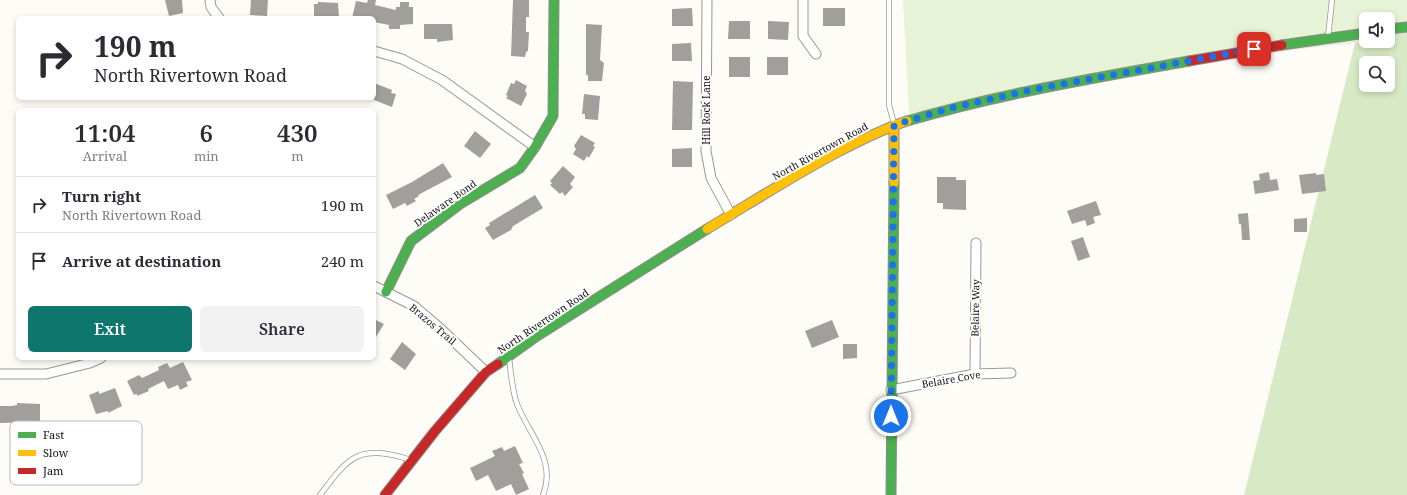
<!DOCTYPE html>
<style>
body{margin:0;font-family:"Noto Serif",serif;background:#f2f2f3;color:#2b2b33;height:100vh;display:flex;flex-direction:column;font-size:15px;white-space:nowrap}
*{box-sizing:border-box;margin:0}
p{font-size:13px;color:#7c7c81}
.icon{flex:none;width:22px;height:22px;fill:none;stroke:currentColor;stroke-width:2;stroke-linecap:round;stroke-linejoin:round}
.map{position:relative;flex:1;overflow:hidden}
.panel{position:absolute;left:16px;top:108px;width:360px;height:252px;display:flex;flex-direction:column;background:#fff;border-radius:6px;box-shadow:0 2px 6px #0003}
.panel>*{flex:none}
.banner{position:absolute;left:16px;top:16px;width:360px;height:84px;border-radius:6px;box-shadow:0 2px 6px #0003;background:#fff;color:#2b2b33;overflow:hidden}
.buttons{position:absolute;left:1359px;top:12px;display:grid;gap:8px}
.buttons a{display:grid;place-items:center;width:36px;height:36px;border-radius:6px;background:#fff;box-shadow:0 2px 6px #0003;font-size:20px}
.pin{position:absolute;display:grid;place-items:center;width:34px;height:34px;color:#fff;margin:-17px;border-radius:8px;box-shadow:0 2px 6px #0006}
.me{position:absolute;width:44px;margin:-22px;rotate:0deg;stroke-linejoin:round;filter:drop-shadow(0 0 3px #0008)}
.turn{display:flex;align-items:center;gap:14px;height:84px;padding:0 12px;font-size:18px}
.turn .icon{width:52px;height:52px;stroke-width:2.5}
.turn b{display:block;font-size:28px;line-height:34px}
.eta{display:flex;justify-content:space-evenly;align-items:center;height:68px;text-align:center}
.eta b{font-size:24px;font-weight:600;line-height:28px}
.button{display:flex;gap:8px;margin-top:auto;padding:8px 12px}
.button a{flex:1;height:46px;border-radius:6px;background:#0f766e;color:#fff;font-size:16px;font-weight:600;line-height:46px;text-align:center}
.button a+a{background:#f2f2f3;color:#2b2b33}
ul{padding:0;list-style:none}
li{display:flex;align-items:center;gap:12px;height:56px;padding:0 12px;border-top:1px solid #e1e1e2}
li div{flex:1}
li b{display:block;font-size:15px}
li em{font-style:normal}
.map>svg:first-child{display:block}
.green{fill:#e7f3d7}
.forest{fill:#d8eac5;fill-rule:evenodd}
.building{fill:#a19f9c}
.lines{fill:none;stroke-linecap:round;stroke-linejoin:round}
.lane-casing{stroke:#979795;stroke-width:6}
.street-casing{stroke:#979795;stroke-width:11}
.fast-casing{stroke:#8e8d8b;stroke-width:11}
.slow-casing{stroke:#8e8d8b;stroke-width:11}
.jam-casing{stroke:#8e8d8b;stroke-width:11}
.lane{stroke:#fffffe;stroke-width:4.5}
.street{stroke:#fffffe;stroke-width:9}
.fast{stroke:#4caf50;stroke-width:9}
.slow{stroke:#ffc107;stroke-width:9}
.jam{stroke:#c62828;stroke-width:9}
.route{stroke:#1a73e8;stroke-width:7;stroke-dasharray:0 12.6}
.labels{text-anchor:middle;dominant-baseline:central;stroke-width:4;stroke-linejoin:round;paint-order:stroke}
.street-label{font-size:10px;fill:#111;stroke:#fff}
.key{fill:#fff;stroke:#b8b8b8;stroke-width:1}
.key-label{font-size:11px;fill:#111}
</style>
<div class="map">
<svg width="1407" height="495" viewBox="0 0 1407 495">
<rect width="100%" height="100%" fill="#fdfcf7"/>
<path class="green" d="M903,0h504v30l-19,5v-16h-22v21l-11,3 -222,24 -224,47z"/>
<path class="forest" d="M1407,30v465h-163l111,-452 11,-3 22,1v-6zM1366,63h22v22h-22z"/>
<path class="building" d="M165,0h17l1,13 -14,3z
M251,0h17l-1,16 -17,-1z
M368,0h8l-1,5 21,5v-3h4v-5h9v5h4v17l-13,1v4h-11v-4l-15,-3v-4h-22l4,-17 11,2z
M513,0h16v17h-3v15h3l-1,19 -2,1 -1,5 -14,-1z
M318,2l20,1 1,15h-25v-14h4z
M692,8l1,18h-21v-17z
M823,8h22v18h-22z
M729,21h21v18h-22z
M768,21l21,1 -1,18 -20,-1z
M424,24h28l1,16 -16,2v-3h-13z
M586,24l16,1 -2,35 4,3 -2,18h-14v-6h-2z
M691,43l1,18h-20v-17z
M729,57h21v20h-21z
M767,57h21v18h-21z
M516,80l11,6 -2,5 2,3 -6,12 -15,-8 2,-2 -2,-1 5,-12 3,1z
M673,81l20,1 -1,48h-20z
M374,83l18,7 -1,3 5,1 -4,13 -18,-7z
M584,94l16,2 -2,24 -13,-1v-5h-3z
M475,131l16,13 -11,14 -16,-12z
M581,135l14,8 -2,3 2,1 -6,11 -2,-2 -3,5 -11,-7 3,-5 -2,-3z
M692,148v19h-20v-18z
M443,163l9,14 -34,18 1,1 -5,3 2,2 -9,5 -2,-3 -12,6 -7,-14 26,-13z
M563,166l12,11 -5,7 3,3 -8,9 -3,-4 -2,2 -10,-9 2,-2 -2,-2z
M1269,172l1,8 7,-1 2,11 -24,4 -2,-13 7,-1 -1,-6z
M1316,173v2l8,-1 2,17 -24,3 -3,-19z
M937,177h19v3h10v30l-23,-1v-6h-6z
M535,195l8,13 -30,18 -2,4 -18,10 -8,-12 5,-3 -1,-2z
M1096,201l5,14 -8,2 2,6 -8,3 -2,-6 -13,4 -5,-13z
M1248,213l2,27h-8l-1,-16h-2l-1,-10z
M1307,218v14h-13v-13z
M1083,237l7,20 -12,4 -7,-20z
M374,319l10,5 -10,16z
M832,320l7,17 -27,11 -7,-17z
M402,342l14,12 -11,16 -15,-11z
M843,344h14v14l-14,1z
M183,362l9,18 -6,2 2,4 -8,4 -2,-5 -10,4 -4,-8 -16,8 1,2 -12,5v-2l-3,1 -7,-14 12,-6 3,3 17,-8 -1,-3 9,-4 3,5z
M115,388l7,18 -14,7v-2l-12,3 -7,-19 10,-4v3z
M17,403l23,1v18l-40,1v-17h12l5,-1z
M515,446l8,17 -4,1 5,9 -2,1 7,15 -13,6 -5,-11 -15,7 -8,-16 -12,6 -6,-13 25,-12 -3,-5 10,-4 2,4z"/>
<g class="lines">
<g class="lane-casing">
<path id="lane" d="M889,0v105l5,19
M1328,37l4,-37
M509,358c2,15 3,32 8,46 12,31 40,56 26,91
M320,495c30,-40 39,-51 91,-35"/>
</g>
<g class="street-casing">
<path id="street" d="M210,0l1,7 8,11
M707,0l-1,151 5,27 20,37
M803,0v36l13,18
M374,51l28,8 40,21 93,67
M374,286l40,20 28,24 44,42
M0,374h46l44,-11 11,-5
M975,374l1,-131
M891,390l84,-16 36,-1"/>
</g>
<g class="fast-casing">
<path id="fast" d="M1388,29l19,-2
M1282,45l84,-12
M907,121c92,-27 187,-43 282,-60
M386,292l25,-51 49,-37 60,-36 15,-21 18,-31 1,-116
M498,364l39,-28 170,-107
M891,495l3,-312"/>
</g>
<g class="slow-casing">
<path id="slow" d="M894,183v-58
M707,229c42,-25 84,-52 127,-75 23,-12 48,-25 73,-33"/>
</g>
<g class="jam-casing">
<path id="jam" d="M1189,61l93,-16
M385,495l50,-64 51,-59 12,-8"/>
</g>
<use href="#lane" class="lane"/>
<use href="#street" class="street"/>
<use href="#fast" class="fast"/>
<use href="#slow" class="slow"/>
<use href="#jam" class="jam"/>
</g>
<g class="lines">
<path class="route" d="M891,416l3,-291 57,-17 85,-19 218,-40"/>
</g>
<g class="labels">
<g class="street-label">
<text transform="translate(706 110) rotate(-90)">Hill Rock Lane</text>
<text transform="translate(820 151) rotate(-29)">North Rivertown Road</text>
<text transform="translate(445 203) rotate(-35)">Delaware Bond</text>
<text transform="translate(975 308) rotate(-89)">Belaire Way</text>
<text transform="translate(543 321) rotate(-34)">North Rivertown Road</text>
<text transform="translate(433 324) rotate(40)">Brazos Trail</text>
<text transform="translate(951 379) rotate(-10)">Belaire Cove</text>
</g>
</g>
<rect x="10" y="421" width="132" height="64" rx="6" class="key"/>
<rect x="18" y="432" width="18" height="6" fill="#4caf50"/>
<rect x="18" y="450" width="18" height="6" fill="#ffc107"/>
<rect x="18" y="468" width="18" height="6" fill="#c62828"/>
<g class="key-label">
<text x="43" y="439">Fast</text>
<text x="43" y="457">Slow</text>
<text x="43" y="475">Jam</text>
</g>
</svg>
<div class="buttons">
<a><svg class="icon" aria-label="sound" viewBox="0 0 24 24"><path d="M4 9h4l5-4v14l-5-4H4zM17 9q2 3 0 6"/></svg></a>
<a><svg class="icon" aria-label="search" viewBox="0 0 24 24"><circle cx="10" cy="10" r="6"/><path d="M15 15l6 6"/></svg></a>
</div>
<div class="pin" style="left:1254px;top:49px;background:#d93025"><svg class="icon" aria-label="arrive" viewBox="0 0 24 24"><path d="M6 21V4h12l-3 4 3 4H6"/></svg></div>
<svg class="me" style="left:891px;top:416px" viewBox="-20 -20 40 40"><circle r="17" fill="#1a73e8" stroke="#fff" stroke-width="3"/><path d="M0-11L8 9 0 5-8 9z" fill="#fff"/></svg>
<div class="banner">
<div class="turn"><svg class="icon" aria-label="right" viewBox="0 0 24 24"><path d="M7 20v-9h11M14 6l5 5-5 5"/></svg><div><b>190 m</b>North Rivertown Road</div></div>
</div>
<section class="panel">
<div class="eta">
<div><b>11:04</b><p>Arrival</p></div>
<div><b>6</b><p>min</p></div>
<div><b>430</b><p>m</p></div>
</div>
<ul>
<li><svg class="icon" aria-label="right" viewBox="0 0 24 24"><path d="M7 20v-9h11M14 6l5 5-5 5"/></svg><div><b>Turn right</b><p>North Rivertown Road</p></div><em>190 m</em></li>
<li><svg class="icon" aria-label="arrive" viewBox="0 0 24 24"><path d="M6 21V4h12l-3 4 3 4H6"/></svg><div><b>Arrive at destination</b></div><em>240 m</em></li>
</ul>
<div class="button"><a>Exit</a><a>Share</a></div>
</section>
</div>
